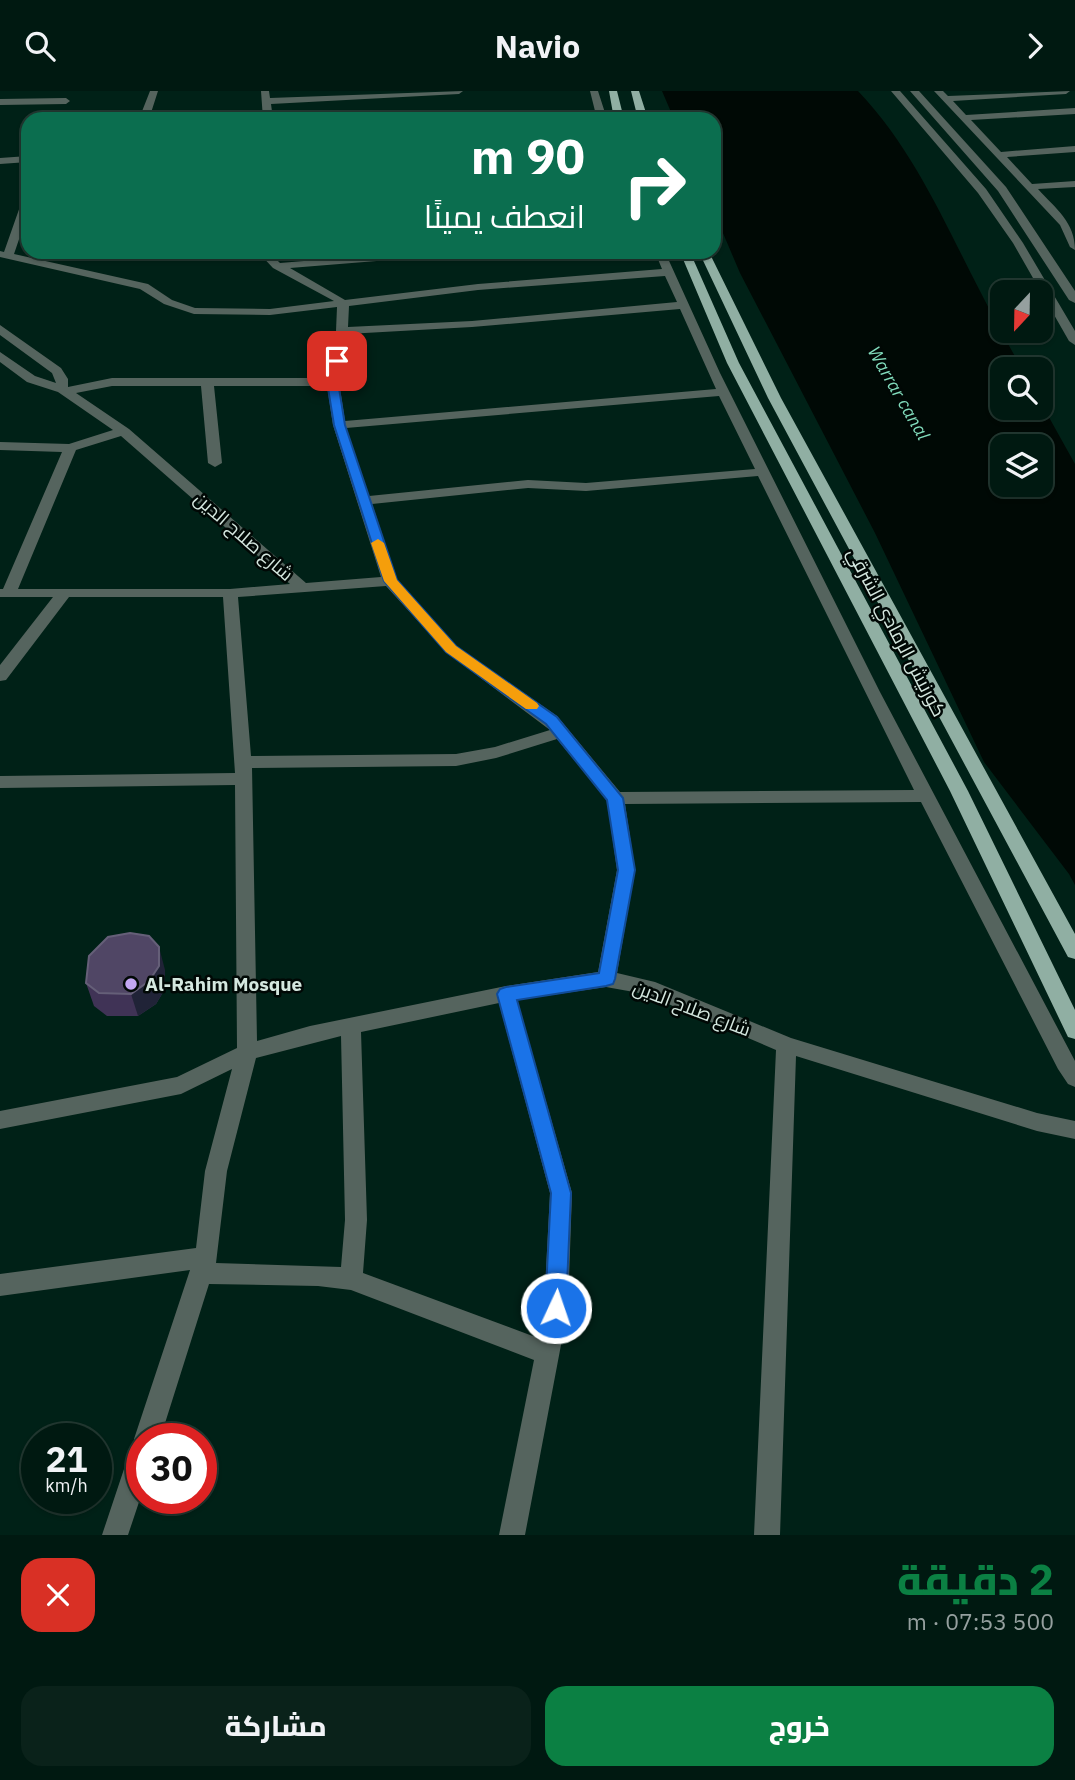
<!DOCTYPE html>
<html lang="ar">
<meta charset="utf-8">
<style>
body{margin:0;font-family:"IBM Plex Sans",Cairo,sans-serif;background:#0a221a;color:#f1f3f6;direction:rtl;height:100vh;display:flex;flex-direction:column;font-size:26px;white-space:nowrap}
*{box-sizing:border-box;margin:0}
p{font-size:23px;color:#95a09f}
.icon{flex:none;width:38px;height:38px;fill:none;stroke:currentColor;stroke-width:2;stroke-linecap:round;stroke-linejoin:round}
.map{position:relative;height:1444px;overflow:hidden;direction:ltr}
.drawer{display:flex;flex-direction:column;background:#001911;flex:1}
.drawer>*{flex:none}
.banner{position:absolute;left:21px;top:21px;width:700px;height:147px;border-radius:21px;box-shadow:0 2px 5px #0004,0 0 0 2px #223831;direction:rtl;background:#0b6e4f;color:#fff;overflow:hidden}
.needle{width:46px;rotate:202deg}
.tools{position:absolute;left:990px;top:189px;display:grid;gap:14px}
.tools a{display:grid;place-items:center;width:63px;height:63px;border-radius:14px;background:#001911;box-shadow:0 2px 5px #0004,0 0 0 2px #223831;font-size:35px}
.speed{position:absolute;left:21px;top:1332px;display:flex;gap:14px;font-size:35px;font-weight:700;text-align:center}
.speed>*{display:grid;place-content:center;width:91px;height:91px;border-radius:50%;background:#001911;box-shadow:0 2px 5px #0004,0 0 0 2px #223831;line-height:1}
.speed small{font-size:18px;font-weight:400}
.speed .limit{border:10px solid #d22;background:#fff;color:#111}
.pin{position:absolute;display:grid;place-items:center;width:60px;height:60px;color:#fff;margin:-30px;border-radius:14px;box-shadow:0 4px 10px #0006}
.me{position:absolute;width:77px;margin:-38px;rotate:3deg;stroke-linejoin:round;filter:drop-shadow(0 0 5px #0008)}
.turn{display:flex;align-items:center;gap:24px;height:147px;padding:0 21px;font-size:32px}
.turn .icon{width:91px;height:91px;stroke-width:2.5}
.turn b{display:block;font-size:49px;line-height:60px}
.round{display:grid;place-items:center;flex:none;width:74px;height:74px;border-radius:21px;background:#0a221a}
.summary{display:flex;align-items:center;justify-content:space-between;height:119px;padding:0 21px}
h1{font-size:42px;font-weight:800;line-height:52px;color:#0b8043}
.button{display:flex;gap:14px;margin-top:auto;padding:14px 21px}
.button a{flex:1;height:80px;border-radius:21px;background:#0b8043;color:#fff;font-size:28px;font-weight:800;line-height:80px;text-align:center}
.button a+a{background:#0a221a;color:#f1f3f6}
header{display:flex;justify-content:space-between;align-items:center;height:91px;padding:0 21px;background:#001911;font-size:32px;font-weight:800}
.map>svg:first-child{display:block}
.water{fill:#000905;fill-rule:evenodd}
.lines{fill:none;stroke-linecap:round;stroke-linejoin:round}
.minor{fill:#55645e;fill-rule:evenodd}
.major{fill:#90afa3;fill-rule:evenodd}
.wall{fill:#403356}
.shaded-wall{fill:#202337}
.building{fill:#504665;stroke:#655f78;stroke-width:2}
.route{fill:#1a73e8;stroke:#114b97;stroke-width:2}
.slow{fill:#f59e0b}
.poi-dot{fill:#c3a7f2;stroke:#000805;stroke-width:2.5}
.labels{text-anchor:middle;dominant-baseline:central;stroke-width:5;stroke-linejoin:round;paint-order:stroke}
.far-water-label{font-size:18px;font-style:italic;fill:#81dcbc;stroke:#000805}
.street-label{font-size:19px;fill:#d4e7df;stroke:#000805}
.poi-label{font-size:19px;font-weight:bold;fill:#d4e7df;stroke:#000805;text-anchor:start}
</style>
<header><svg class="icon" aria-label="forward" viewBox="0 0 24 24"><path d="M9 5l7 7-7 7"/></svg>Navio<svg class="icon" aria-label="search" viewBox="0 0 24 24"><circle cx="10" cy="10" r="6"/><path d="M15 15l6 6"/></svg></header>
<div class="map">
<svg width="1075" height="1444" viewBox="0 0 1075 1444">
<rect width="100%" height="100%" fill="#002117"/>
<path class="water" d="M662,0h196c56,59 86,131 123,202 13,26 27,51 41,76h-19v39h38v-5l34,61v421l-6,-11 -85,-112 -109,-229 -135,-260 -26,-61v-93h-40zM1003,355h38v39h-38z"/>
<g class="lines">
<path class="minor" d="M150,0h8l-9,28h-10z
M261,0h8l1,7 193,-7 -4,3 -188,10 2,15h-10z
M590,0h8l9,28h-10z
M891,0h9l86,98 37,54 52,88v14l-6,-4 -56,-98 -35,-50z
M910,0h9l87,96 69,104v12l-6,-3 -71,-109z
M934,0h9l5,5 122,-5 -4,3 -113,7 13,14 109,-7v6l-104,6 30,32 74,-6v6l-68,5 25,27 43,-3v6l-37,2c18,20 37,33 37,61l-5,-3 -10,-22z
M0,8l66,-1 4,3 -4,3 -66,1z
M28,65v6l-28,2v-6z
M28,104v18l-14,41 134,30 24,16 23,8 75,1 64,-8 -61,-33 -15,-16h11l11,11 131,-11h45l-5,3 -161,13 55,32 133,-16 184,-15 -7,-17h10l55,121 160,319 195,369v26l-7,-3 -10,-15 -137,-267 -296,2 10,66 -18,103 38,9 136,56 246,75 38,8v18l-38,-8 -241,-75 -16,479h-26l22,-485 -131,-56 -39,-7 -89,13 55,193 -4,115 -43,227h-26l35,-175 -183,-70 -33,-4 -109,-2 -49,155h-18v54l-14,42h-26l27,-81 7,-10 -2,-5 56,-169 -190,26v-22l196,-26 9,-77 27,-102 -51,25 -181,35v-18l177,-34 60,-29 -2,-263 -235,3v-12l235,-3 -12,-176h-154l-63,83 -6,1v-16l53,-68h-53v-8h3l59,-137 -62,-2v-8l69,2 44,-14 -55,-38 -31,-10 -27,-20v-10l35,24 21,7 -4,-10 -52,-38v-10l61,43 7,11v8l44,-9h216l8,-47 1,-24 -67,8 -76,-1 -30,-10 -24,-15 -140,-32v-6l4,1 19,-54zM665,185l12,26 -205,19 -124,6 1,-21 129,-16zM680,218l36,80 -371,32 -6,-39 8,-48 125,-7zM112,295h89l7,77 7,4 7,-4 -8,-77h113l6,39 48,152 -75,6 -177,-154 -53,-36zM719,305l36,73 -169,14 -58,-3 -159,16 -23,-68zM121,345l169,148 -60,5h-212l58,-139zM758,385l156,314 -294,2 -63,-76 -101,-70 -59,-66 -25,-76 156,-16 58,3zM386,495l60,66 104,78 -55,17 -39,7 -205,2 -13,-159zM557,648l50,60 10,71 -19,102 -92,14 -196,40 -53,15 -5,-273 204,-2 40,-8zM499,912l51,190 -6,115 -6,30 -175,-65 4,-53 -6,-188zM341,945l4,184 -4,47 -125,-4 11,-92 29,-113z"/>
<path class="major" d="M609,0h8l7,28h-10z
M631,0h8l9,28h-10z
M680,161h10l49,111 229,428 107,219v29l-7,-2 -118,-246 -223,-428z
M699,161h10l72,146 294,536v25l-7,-2 -300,-559z"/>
</g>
<path class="wall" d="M165,879v19l-9,15 -18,12h-31l-13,-10 -8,-23z"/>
<path class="shaded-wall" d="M159,856l6,23v19l-9,15 -18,12 -7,-22z"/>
<path class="building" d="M130,842l19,3 10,11v19l-10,15 -18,13 -32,-1 -13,-10 3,-27 19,-19z"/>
<path class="route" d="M337,267l6,3 -5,21 7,43 52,155 59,66 101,71 66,81 12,72 -20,109 -2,5 -7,2 -89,14 54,193 -5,115 -3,7 -7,3 -8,-3 -3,-7 6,-115 -54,-199 3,-5 6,-2 93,-14 19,-103 -11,-70 -61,-76 -100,-72 -62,-71 -50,-156 -7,-43 5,-21z"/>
<path class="slow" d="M378,448l6,4 13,37 59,66 81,57 2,3 -2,3h-11l-80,-57 -62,-71 -13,-38z"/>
<circle class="poi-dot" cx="131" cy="893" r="7"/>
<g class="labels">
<g class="far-water-label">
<text transform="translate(899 302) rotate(60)">Warrar canal</text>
</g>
<g class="street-label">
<text transform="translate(244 445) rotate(41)">شارع صلاح الدين</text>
<text transform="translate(897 541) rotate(62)">كورنيش الرمادي الشرقي</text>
<text transform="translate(692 917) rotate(21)">شارع صلاح الدين</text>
</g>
<g class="poi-label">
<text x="145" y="893">Al-Rahim Mosque</text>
</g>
</g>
</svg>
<div class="tools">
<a><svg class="needle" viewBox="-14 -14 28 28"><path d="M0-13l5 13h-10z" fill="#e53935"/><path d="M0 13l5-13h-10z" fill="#95a09f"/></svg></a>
<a><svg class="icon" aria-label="search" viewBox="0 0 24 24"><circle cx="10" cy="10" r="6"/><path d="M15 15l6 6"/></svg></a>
<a><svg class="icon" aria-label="layers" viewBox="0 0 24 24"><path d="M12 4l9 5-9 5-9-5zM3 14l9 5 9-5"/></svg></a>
</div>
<div class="speed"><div>21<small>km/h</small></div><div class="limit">30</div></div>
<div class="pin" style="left:337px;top:270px;background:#d93025"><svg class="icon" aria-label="arrive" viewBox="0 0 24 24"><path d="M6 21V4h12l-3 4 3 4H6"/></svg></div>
<svg class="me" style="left:556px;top:1217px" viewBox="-20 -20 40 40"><circle r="17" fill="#1a73e8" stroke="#fff" stroke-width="3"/><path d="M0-11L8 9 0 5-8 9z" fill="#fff"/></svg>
<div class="banner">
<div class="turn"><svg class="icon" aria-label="right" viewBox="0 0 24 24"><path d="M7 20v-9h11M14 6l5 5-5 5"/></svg><div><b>90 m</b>انعطف يمينًا</div></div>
</div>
</div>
<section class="drawer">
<div class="summary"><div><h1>2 دقيقة</h1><p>500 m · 07:53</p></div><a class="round" style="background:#d93025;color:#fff"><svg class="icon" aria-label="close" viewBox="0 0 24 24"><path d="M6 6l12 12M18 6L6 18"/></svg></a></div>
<div class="button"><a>خروج</a><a>مشاركة</a></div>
</section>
